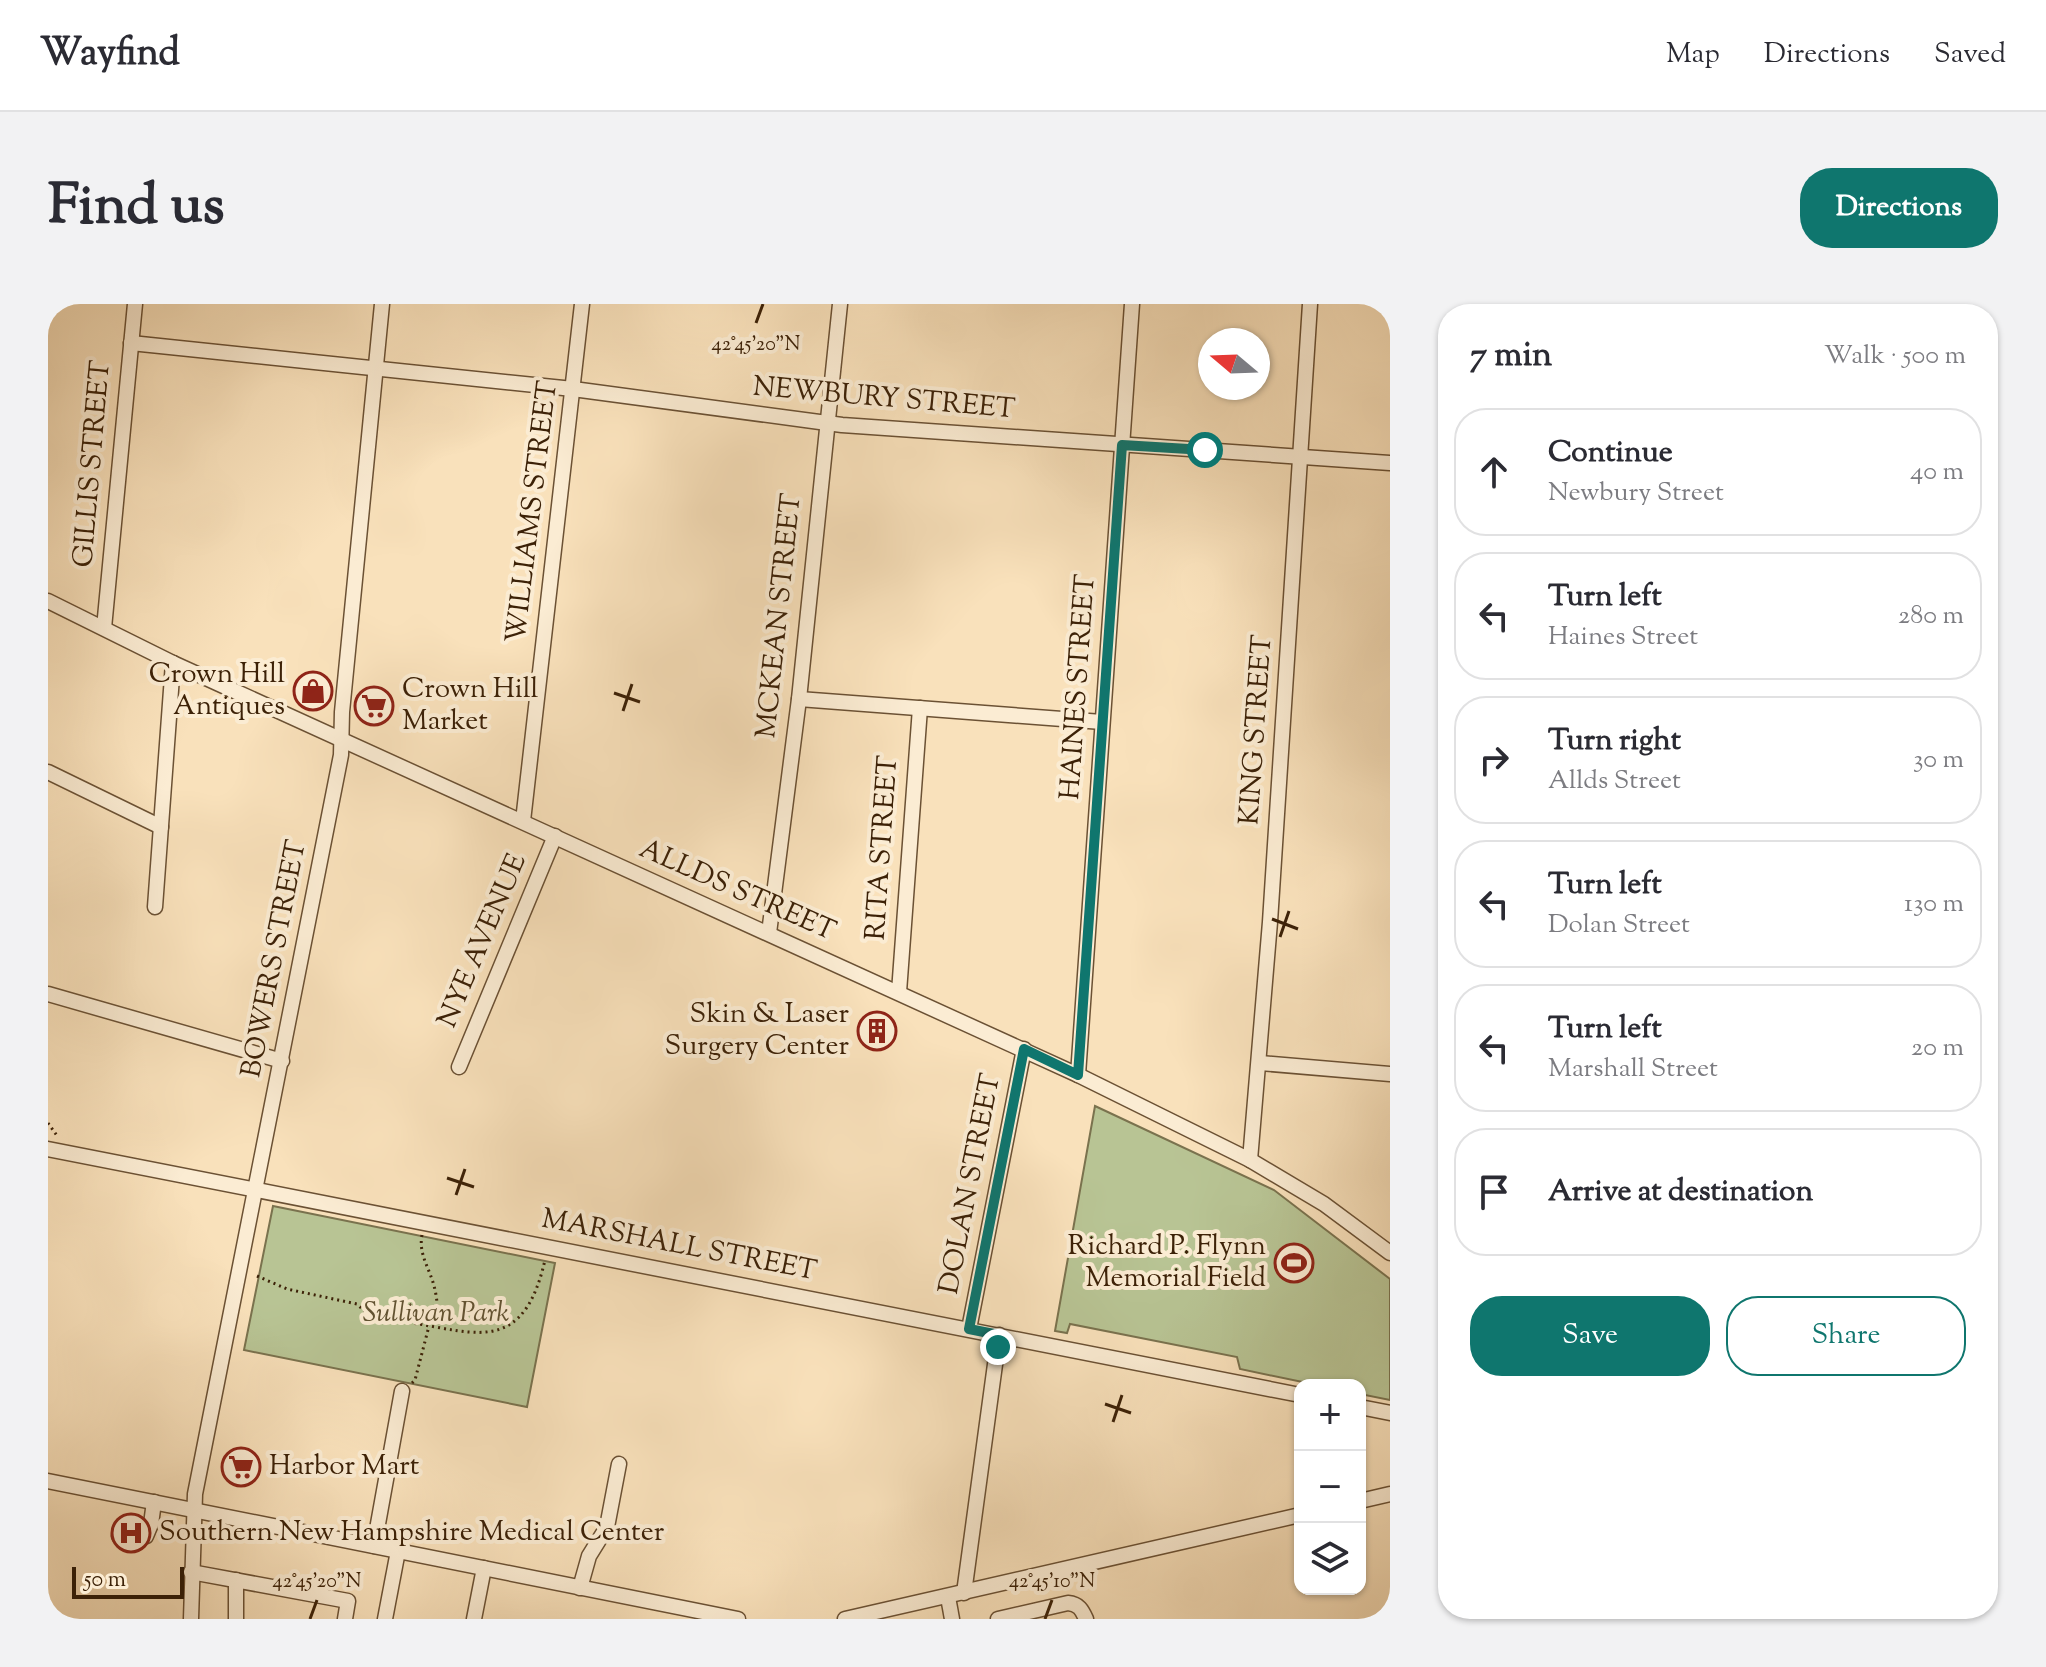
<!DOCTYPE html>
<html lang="en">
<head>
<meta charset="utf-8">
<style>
	body { margin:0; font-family:"Sorts Mill Goudy",serif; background:#f2f2f3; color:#2b2b33 }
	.controls { position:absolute; right:24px; bottom:24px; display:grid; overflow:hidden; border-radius:16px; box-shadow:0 2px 6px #0004 }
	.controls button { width:72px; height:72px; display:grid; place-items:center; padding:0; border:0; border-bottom:2px solid #e1e1e2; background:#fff; color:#2b2b33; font:40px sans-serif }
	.compass { position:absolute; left:1150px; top:24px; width:72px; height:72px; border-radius:50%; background:#fff; box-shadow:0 2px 6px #0004; rotate:289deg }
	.scale { position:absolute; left:24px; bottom:20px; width:112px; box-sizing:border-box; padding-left:8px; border:4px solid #3c2107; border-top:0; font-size:22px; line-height:28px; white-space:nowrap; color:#3c2107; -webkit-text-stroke:6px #fbecd3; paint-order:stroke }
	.stop { position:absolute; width:24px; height:24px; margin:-18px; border:6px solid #0f766e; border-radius:50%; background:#fff }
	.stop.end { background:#0f766e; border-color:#fff; box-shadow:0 2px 8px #0008 }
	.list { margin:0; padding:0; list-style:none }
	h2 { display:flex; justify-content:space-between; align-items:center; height:104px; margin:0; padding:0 32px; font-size:34px }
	h2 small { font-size:26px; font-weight:400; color:#7c7c81 }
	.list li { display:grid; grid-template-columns:52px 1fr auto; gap:24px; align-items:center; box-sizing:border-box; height:128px; margin:0 16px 16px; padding:0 16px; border:2px solid #e1e1e2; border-radius:32px }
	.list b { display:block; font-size:30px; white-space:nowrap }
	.list p { margin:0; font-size:26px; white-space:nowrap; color:#7c7c81 }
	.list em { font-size:26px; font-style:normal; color:#7c7c81 }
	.actions { display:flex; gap:16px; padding:24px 32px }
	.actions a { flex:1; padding:18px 0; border:2px solid #0f766e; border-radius:32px; text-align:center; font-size:28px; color:#0f766e }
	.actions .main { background:#0f766e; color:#fff }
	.icon { flex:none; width:44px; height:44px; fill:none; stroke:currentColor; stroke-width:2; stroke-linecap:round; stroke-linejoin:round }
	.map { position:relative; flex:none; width:1342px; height:1315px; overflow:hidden; border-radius:32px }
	header { display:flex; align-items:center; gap:48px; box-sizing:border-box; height:112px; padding:0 40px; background:#fff; border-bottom:2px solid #e1e1e2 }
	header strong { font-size:38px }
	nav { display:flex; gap:44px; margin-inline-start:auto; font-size:28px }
	.intro { display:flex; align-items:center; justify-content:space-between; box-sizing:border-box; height:192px; padding:0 48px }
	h1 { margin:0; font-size:56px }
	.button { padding:20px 36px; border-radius:32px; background:#0f766e; color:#fff; font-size:28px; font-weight:700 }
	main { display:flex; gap:48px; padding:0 48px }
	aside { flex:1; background:#fff; border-radius:32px; box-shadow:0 2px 6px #0004 }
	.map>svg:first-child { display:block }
	.green { fill:#b8c494; stroke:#7a724e; stroke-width:2 }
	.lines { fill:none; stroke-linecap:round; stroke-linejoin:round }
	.minor-casing { stroke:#6b5134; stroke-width:17 }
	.path { stroke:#3c2107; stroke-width:3; stroke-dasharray:2 4; stroke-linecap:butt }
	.minor { stroke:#fbecd3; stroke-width:14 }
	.route { stroke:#0f766e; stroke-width:10 }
	.ticks { fill:none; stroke:#3c2107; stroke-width:3 }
	.labels { text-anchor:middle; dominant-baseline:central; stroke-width:8; stroke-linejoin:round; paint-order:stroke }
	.street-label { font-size:28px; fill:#3c2107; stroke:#fbecd3 }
	.poi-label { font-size:28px; fill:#3c2107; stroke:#fbecd3; text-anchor:end }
	.park-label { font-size:28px; font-style:italic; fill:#615231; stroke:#fbecd3 }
	.ticks-label { font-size:20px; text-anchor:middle; fill:#3c2107; stroke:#fbecd3; stroke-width:8; stroke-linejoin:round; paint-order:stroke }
</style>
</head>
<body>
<header>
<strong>Wayfind</strong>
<nav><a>Map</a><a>Directions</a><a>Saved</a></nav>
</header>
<div class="intro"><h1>Find us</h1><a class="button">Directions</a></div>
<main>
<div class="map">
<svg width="1342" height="1315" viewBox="0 0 1342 1315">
	<rect width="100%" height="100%" fill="#f9e1bb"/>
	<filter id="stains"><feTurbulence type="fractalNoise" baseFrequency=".0025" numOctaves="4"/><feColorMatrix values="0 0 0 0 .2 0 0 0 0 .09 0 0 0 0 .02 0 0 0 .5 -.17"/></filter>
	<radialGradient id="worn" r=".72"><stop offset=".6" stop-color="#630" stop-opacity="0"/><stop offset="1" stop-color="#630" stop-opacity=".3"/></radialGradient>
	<g class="green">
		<polygon points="1047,802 1226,886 1342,975 1342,1096 1312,1090 1312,1081 1269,1081 1192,1065 1189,1053 1022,1020 1019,1029 1007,1027"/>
		<polygon points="225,902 507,959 479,1103 196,1046"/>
	</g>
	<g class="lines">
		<defs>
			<g id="minor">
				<polyline points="83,39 525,85 794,121 1342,159"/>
				<polyline points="0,297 125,359 1030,771 1202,856 1276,900 1342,949"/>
				<polyline points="56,324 87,0"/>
				<polyline points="751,395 1054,418"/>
				<polyline points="0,468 113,523"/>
				<polyline points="475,517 534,0"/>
				<polyline points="107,603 125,359"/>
				<polyline points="721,629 751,395 792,0"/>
				<polyline points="851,688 872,404"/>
				<polyline points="0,690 234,757"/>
				<polyline points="1212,759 1342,770"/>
				<polyline points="411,763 507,532"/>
				<polyline points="1030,771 1084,0"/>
				<polyline points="0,845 1252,1091"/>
				<polyline points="1202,856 1222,618 1262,0"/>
				<polyline points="921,1025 976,745"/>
				<polyline points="1312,1103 1342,1109"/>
				<polyline points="0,1177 690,1315"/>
				<polyline points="1312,1197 1342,1190"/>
				<polyline points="71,1232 98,1232 103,1220 106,1198"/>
				<polyline points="326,1242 354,1087"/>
				<polyline points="143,1268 300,1297 297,1315"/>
				<polyline points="532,1284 541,1252 559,1223 571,1160"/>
				<polyline points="916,1289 951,1031"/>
				<polyline points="900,1293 904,1315"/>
				<polyline points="143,1315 147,1190 293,451 294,408 334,0"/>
				<polyline points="188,1315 188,1276"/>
				<polyline points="337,1315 350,1247"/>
				<polyline points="426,1315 436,1264"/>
				<polyline points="797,1315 1252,1211"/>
				<path d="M950,1315L1020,1299C1031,1300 1034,1306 1038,1315"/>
			</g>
		</defs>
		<use href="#minor" class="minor-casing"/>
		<g class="path">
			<polyline points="0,819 10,833"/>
			<path d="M374,931C370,951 383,966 387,986C390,999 389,1010 394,1023"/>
			<path d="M209,972L239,985L309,1000L326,1016C407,1015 471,1070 497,956"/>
			<polyline points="372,1020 388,1009"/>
			<polyline points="364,1079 367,1076 381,1022"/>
		</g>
		<use href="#minor" class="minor"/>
	</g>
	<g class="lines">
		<polyline class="route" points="950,1043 951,1031 921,1025 976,745 1030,771 1074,141 1157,146"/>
	</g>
	<path class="ticks" d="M708,19L715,0M566,389L592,398M575,407L584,380M1224,615L1250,625M1232,633L1241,607M399,874L426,883M408,891L417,865M1057,1100L1083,1109M1065,1118L1074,1091M262,1315L269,1296M997,1315L1004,1296"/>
	<defs>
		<symbol id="shop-ring" viewBox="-11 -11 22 22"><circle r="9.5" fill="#fbecd3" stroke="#8f2418" stroke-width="1.5"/><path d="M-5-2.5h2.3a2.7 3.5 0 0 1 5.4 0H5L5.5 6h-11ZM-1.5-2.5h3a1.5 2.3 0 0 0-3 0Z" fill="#8f2418"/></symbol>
		<symbol id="supermarket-ring" viewBox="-11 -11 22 22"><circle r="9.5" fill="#fbecd3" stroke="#8f2418" stroke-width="1.5"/><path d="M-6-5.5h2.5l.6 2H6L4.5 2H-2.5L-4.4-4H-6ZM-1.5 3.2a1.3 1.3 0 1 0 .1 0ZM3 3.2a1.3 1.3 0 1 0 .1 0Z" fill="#8f2418"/></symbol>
		<symbol id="building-ring" viewBox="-11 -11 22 22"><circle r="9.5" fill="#fbecd3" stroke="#8f2418" stroke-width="1.5"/><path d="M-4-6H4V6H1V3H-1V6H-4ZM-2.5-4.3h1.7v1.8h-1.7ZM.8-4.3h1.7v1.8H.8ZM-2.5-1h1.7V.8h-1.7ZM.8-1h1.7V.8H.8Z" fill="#8f2418"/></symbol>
		<symbol id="stadium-ring" viewBox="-11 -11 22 22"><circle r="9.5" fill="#fbecd3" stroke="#8f2418" stroke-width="1.5"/><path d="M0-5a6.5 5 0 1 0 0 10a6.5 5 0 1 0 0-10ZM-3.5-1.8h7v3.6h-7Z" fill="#8f2418"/></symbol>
		<symbol id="hospital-ring" viewBox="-11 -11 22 22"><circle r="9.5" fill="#fbecd3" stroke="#8f2418" stroke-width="1.5"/><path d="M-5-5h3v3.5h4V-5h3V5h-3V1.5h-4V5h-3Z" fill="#8f2418"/></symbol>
	</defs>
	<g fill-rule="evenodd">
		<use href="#shop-ring" x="243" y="365" width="44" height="44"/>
		<use href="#supermarket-ring" x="304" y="380" width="44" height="44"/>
		<use href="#building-ring" x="807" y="705" width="44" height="44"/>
		<use href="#stadium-ring" x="1224" y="937" width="44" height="44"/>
		<use href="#supermarket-ring" x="171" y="1141" width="44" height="44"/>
		<use href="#hospital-ring" x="61" y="1207" width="44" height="44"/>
	</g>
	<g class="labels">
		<g class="street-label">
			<text transform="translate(836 95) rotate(5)">NEWBURY STREET</text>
			<text transform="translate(45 160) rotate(-85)">GILLIS STREET</text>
			<text transform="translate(485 208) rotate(-83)">WILLIAMS STREET</text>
			<text transform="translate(732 312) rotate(-84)">MCKEAN STREET</text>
			<text transform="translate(1031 383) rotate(-86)">HAINES STREET</text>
			<text transform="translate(1209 426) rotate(-86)">KING STREET</text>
			<text transform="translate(835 544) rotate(-86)">RITA STREET</text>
			<text transform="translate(689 587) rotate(24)">ALLDS STREET</text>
			<text transform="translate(435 637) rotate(-67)">NYE AVENUE</text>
			<text transform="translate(227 655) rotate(-79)">BOWERS STREET</text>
			<text transform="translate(923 880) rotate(-79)">DOLAN STREET</text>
			<text transform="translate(631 942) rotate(11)">MARSHALL STREET</text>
		</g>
		<g class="poi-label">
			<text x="237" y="371">Crown Hill<tspan x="237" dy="32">Antiques</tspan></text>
			<text x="354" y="386" text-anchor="start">Crown Hill<tspan x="354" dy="32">Market</tspan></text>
			<text x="801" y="711">Skin &amp; Laser<tspan x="801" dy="32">Surgery Center</tspan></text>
			<text x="1218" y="943">Richard P. Flynn<tspan x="1218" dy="32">Memorial Field</tspan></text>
			<text x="221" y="1163" text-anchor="start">Harbor Mart</text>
			<text x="111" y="1229" text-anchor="start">Southern New Hampshire Medical Center</text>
		</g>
		<g class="park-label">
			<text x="388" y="1010">Sullivan Park</text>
		</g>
	</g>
	<g class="ticks-label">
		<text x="708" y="46">42°45'20"N</text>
		<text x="269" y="1283">42°45'20"N</text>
		<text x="1004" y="1283">42°45'10"N</text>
	</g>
	<rect width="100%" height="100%" filter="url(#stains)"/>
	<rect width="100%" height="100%" fill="url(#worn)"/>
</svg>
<div class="controls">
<button>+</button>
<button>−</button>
<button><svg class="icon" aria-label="layers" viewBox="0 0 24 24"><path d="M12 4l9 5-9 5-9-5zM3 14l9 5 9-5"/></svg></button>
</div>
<svg class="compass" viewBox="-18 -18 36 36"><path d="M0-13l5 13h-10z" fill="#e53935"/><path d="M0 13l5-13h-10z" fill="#7c7c81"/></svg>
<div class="scale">50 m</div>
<div class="stop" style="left:1157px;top:146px"></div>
<div class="stop end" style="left:950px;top:1043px"></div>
</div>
<aside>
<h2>7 min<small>Walk · 500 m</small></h2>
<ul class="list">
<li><svg class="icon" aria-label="ahead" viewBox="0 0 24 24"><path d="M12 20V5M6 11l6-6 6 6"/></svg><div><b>Continue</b><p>Newbury Street</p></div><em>40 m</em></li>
<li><svg class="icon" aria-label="left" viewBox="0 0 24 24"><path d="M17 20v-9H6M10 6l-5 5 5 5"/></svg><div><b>Turn left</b><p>Haines Street</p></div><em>280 m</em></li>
<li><svg class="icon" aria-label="right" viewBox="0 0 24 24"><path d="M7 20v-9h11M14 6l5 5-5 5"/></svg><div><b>Turn right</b><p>Allds Street</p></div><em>30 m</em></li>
<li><svg class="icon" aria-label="left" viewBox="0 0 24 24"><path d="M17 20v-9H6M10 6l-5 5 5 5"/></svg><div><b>Turn left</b><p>Dolan Street</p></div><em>130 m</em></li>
<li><svg class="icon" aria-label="left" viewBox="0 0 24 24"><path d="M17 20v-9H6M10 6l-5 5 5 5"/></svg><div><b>Turn left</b><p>Marshall Street</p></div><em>20 m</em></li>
<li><svg class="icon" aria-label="arrive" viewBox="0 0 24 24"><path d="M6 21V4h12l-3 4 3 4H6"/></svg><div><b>Arrive at destination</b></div></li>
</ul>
<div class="actions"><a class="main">Save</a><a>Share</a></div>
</aside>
</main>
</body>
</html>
